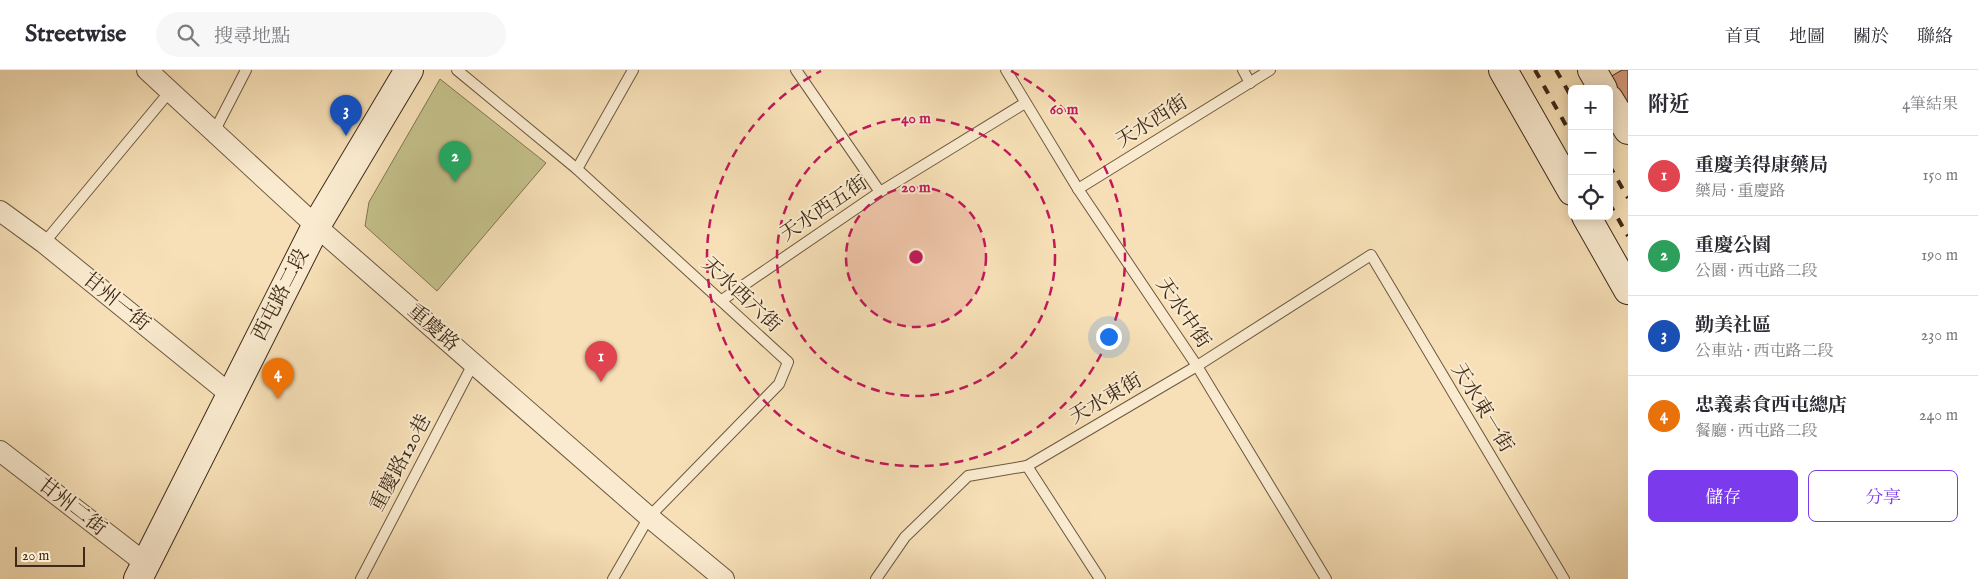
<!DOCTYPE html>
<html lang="zh-TW">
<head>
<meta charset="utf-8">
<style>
	body { margin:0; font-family:"IM FELL English","Noto Serif TC",serif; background:#f7f7f7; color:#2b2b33 }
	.controls { position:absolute; right:15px; top:15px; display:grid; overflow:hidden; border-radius:8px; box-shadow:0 2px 12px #0003 }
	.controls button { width:45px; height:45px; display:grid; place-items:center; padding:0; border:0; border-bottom:1px solid #e1e1e2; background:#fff; color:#2b2b33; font:25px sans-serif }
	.scale { position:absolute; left:15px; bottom:12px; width:70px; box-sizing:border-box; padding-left:5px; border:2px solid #3f2a19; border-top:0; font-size:14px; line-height:18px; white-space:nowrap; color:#3f2a19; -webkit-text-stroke:4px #faebd0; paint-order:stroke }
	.you { position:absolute; left:1108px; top:266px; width:18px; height:18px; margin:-12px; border:4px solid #fff; border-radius:50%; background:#1a73e8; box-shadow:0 0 0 8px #1a73e833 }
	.badge { display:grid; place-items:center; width:32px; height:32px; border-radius:50%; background:#7c3aed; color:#fff; font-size:16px; font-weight:700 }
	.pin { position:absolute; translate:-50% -41px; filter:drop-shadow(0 1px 2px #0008) }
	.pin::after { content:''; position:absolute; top:26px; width:18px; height:15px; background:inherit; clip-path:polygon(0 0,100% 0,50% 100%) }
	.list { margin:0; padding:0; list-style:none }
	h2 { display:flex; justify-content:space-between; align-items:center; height:65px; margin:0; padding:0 20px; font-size:21px }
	h2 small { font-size:16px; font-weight:400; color:#7c7c81 }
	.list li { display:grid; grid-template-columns:32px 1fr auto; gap:15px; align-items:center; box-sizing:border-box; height:80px; padding:0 20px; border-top:1px solid #e1e1e2 }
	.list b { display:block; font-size:19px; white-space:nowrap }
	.list p { margin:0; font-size:16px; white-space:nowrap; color:#7c7c81 }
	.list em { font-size:16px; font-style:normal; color:#7c7c81 }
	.actions { display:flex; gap:10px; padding:15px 20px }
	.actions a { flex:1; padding:11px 0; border:1px solid #7c3aed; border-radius:8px; text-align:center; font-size:18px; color:#7c3aed }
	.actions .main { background:#7c3aed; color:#fff }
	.icon { flex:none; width:28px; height:28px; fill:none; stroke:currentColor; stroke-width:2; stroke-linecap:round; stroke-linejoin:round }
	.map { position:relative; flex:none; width:1628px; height:509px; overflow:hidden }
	header { display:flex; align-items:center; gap:30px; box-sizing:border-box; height:70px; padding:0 25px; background:#fff; border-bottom:1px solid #e1e1e2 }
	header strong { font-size:24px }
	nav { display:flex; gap:28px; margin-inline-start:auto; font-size:18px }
	.search { width:350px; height:45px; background:#f7f7f7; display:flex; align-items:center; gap:12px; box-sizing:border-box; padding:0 18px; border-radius:28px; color:#7c7c81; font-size:19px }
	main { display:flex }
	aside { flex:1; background:#fff }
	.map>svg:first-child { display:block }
	.green { fill:#c3c08a; stroke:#817552 }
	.building { fill:#db9f83; stroke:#3f2a19 }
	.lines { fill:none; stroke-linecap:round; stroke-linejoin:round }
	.lane-casing { stroke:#6d5840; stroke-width:12 }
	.street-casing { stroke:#6d5840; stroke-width:22 }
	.secondary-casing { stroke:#3f2a19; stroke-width:30 }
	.lane { stroke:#faebd0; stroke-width:10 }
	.street { stroke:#faebd0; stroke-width:20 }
	.secondary { stroke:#faebd0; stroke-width:28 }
	.rail { stroke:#3f2a19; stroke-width:4; stroke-dasharray:9 9; stroke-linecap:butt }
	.ring { fill:none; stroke:#c2185b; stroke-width:2.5; stroke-dasharray:9 6 }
	.labels { text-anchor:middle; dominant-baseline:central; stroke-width:4; stroke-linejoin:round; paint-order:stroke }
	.street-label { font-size:20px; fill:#3f2a19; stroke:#faebd0 }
	.centre { fill:#c2185b; stroke:#faebd0; stroke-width:2.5 }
	.ring-label { font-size:15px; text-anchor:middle; font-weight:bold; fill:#c2185b; stroke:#faebd0; stroke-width:4; stroke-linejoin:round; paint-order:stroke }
</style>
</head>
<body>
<header>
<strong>Streetwise</strong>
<div class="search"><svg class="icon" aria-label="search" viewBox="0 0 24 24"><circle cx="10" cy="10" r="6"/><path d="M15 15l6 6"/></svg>搜尋地點</div>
<nav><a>首頁</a><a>地圖</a><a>關於</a><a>聯絡</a></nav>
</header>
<main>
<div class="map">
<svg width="1628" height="509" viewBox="0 0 1628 509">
	<rect width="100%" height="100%" fill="#f7e0b7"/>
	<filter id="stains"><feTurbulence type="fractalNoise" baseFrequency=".004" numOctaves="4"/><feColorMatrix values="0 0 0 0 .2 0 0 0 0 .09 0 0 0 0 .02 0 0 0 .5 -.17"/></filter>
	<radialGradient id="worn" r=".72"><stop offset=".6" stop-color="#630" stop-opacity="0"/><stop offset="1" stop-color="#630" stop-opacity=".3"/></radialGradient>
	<polygon class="green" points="440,9 546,93 437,221 365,156 369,132"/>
	<polygon class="building" points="1622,0 1628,0 1628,46 1605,10"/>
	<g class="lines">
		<defs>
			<g id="lane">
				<polyline points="457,0 577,99 788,292 779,314 649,447 613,509"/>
				<polyline points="796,0 880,122"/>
				<polyline points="1006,0 1078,119 1197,296 1326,509"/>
				<polyline points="1243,0 1250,13"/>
				<polyline points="214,62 246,0"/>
				<polyline points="577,99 633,0"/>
				<polyline points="1078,119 1270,0"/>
				<polyline points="44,173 171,20"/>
				<polyline points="722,230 880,122 1025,33"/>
				<polyline points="1027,396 1100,509"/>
				<polyline points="361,509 473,294"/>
				<polyline points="876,509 905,467 968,406 1027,396 1197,296 1371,185 1564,509"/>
			</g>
			<g id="street">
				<polyline points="147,0 316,156 649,447 724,509"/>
				<polyline points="0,141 44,173 231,325"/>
				<polyline points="0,381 145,493"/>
			</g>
			<g id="secondary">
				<polyline points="1503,0 1572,121"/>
				<polyline points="1592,0 1603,19"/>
				<polyline points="1609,29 1628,60"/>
				<polyline points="1586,146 1628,220"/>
				<polyline points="138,509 316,156 409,0"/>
			</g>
		</defs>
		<use href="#lane" class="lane-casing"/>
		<use href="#street" class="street-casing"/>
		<use href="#secondary" class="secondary-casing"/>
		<use href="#lane" class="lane"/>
		<use href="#street" class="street"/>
		<use href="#secondary" class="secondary"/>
		<g class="rail">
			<polyline points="1535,0 1572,66"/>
			<polyline points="1556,0 1572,28"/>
			<polyline points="1609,95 1628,128"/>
			<polyline points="1609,133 1628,166"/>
		</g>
	</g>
	<circle cx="916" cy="187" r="70" fill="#c2185b" fill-opacity=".12"/>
	<g class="ring">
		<circle cx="916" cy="187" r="70"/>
		<circle cx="916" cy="187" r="139"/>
		<path d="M1011 1A209 209 0 1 1 821 1"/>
	</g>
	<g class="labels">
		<g class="street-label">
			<text transform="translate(1152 52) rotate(-32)">天水西街</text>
			<text transform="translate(824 139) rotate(-34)">天水西五街</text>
			<text transform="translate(281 225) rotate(-63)">西屯路二段</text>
			<text transform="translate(741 225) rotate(43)">天水西六街</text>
			<text transform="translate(116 232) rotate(39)">甘州一街</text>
			<text transform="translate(1183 243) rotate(56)">天水中街</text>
			<text transform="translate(433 258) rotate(41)">重慶路</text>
			<text transform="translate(1106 329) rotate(-30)">天水東街</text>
			<text transform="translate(1482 338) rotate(59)">天水東一街</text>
			<text transform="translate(401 393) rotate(-62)">重慶路120巷</text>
			<text transform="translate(72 437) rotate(38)">甘州二街</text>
		</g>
	</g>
	<circle cx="916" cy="187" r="8" class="centre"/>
	<g class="ring-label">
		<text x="1064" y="44">60 m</text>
		<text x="916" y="53">40 m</text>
		<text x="916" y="122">20 m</text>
	</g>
	<rect width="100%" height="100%" filter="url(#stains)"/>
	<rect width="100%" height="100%" fill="url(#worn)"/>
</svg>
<div class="controls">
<button>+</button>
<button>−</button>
<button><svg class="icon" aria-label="locate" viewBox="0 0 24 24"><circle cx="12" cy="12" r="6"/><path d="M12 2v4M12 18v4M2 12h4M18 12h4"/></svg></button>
</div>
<div class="scale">20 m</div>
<div class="you"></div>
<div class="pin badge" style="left:601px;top:312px;background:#e0444e">1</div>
<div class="pin badge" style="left:455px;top:112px;background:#2e9e5b">2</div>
<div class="pin badge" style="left:346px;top:66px;background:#1a4fb4">3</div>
<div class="pin badge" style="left:278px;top:329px;background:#e8710a">4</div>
</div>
<aside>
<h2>附近<small>4筆結果</small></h2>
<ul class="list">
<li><span class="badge" style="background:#e0444e">1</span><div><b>重慶美得康藥局</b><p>藥局 · 重慶路</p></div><em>150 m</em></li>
<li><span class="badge" style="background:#2e9e5b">2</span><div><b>重慶公園</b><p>公園 · 西屯路二段</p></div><em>190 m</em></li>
<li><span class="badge" style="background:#1a4fb4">3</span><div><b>勤美社區</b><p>公車站 · 西屯路二段</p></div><em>230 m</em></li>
<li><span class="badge" style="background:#e8710a">4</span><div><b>忠義素食西屯總店</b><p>餐廳 · 西屯路二段</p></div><em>240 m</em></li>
</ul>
<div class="actions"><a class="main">儲存</a><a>分享</a></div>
</aside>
</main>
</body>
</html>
